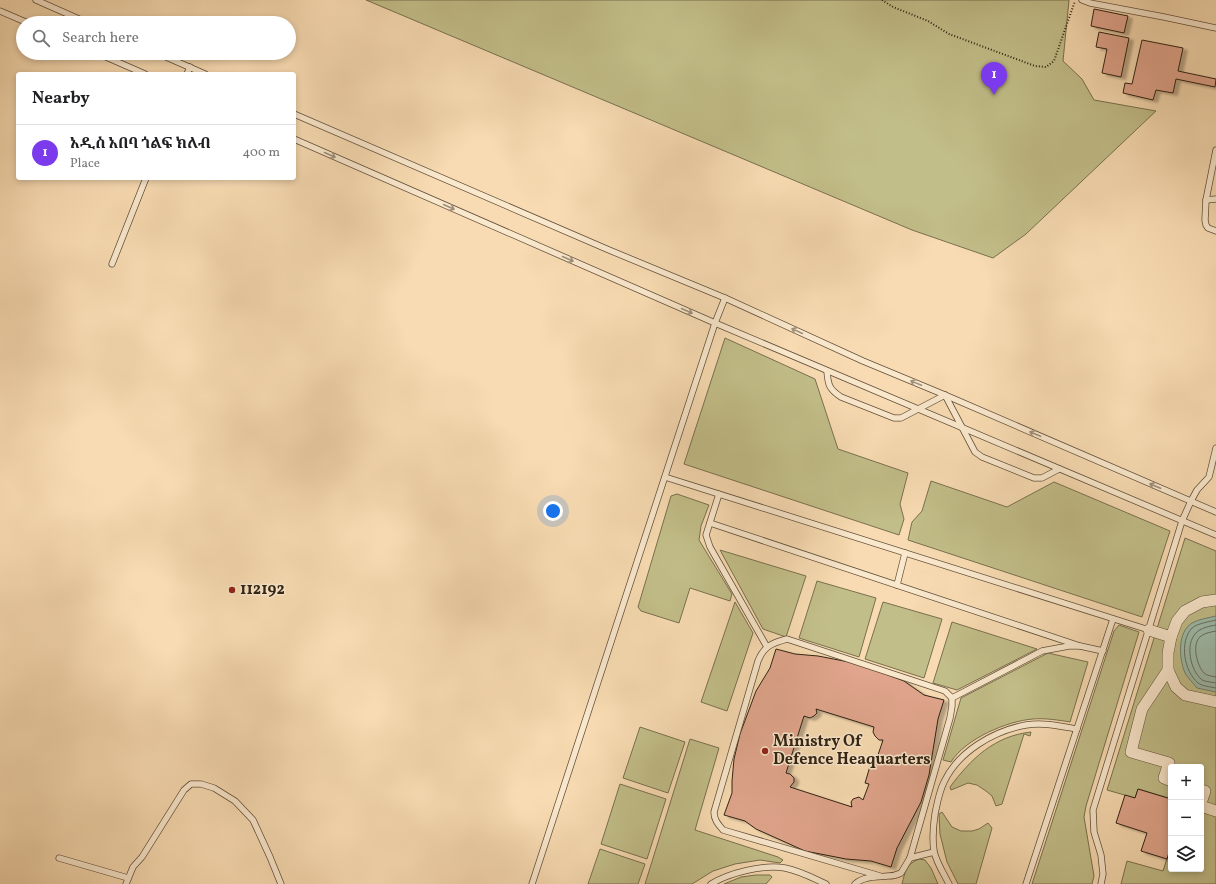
<!DOCTYPE html>
<html lang="en">
<head>
<meta charset="utf-8">
<style>
	body { margin:0; font-family:Vollkorn,"Noto Serif Ethiopic",serif; background:#f2f2f2; color:#202124 }
	.controls { position:absolute; right:12px; bottom:12px; display:grid; overflow:hidden; border-radius:4px; box-shadow:0 2px 6px #0003 }
	.controls button { width:36px; height:36px; display:grid; place-items:center; padding:0; border:0; border-bottom:1px solid #e0e0e0; background:#fff; color:#202124; font:20px sans-serif }
	.you { position:absolute; left:553px; top:511px; width:14px; height:14px; margin:-10px; border:3px solid #fff; border-radius:50%; background:#1a73e8; box-shadow:0 0 0 6px #1a73e833 }
	.badge { display:grid; place-items:center; width:26px; height:26px; border-radius:50%; background:#7c3aed; color:#fff; font-size:13px; font-weight:700 }
	.pin { position:absolute; translate:-50% -33px; filter:drop-shadow(0 1px 2px #0008) }
	.pin::after { content:''; position:absolute; top:21px; width:14px; height:12px; background:inherit; clip-path:polygon(0 0,100% 0,50% 100%) }
	.list { margin:0; padding:0; list-style:none }
	h2 { display:flex; justify-content:space-between; align-items:center; height:52px; margin:0; padding:0 16px; font-size:17px }
	h2 small { font-size:13px; font-weight:400; color:#757577 }
	.list li { display:grid; grid-template-columns:26px 1fr auto; gap:12px; align-items:center; box-sizing:border-box; height:56px; padding:0 16px; border-top:1px solid #e0e0e0 }
	.list b { display:block; font-size:15px; white-space:nowrap }
	.list p { margin:0; font-size:13px; white-space:nowrap; color:#757577 }
	.list em { font-size:13px; font-style:normal; color:#757577 }
	.icon { flex:none; width:22px; height:22px; fill:none; stroke:currentColor; stroke-width:2; stroke-linecap:round; stroke-linejoin:round }
	.map { position:relative; flex:none; width:1216px; height:884px; overflow:hidden }
	.search { position:absolute; background:#fff; box-shadow:0 2px 6px #0003; left:16px; top:16px; width:280px; height:44px; display:flex; align-items:center; gap:10px; box-sizing:border-box; padding:0 14px; border-radius:22px; color:#757577; font-size:15px }
	.panel { position:absolute; background:#fff; box-shadow:0 2px 6px #0003; left:16px; top:72px; width:280px; height:108px; border-radius:4px }
	.map>svg:first-child { display:block }
	.green { fill:#c2be89; stroke:#79704e }
	.water { fill:#9dbbaa; stroke:#717e6e }
	.lines { fill:none; stroke-linecap:round; stroke-linejoin:round }
	.shore { stroke:#666e5e; stroke-width:1 }
	.building { fill:#e0a58c; stroke:#302213; fill-rule:evenodd; filter:url(#shadow) }
	.service-casing { stroke:#62503b; stroke-width:7 }
	.minor-casing { stroke:#62503b; stroke-width:12 }
	.path { stroke:#302213; stroke-width:2; stroke-dasharray:1 2; stroke-linecap:butt }
	.service { stroke:#fae8cd; stroke-width:5.5 }
	.minor { stroke:#fae8cd; stroke-width:11 }
	.oneway { stroke:#9f8f79 }
	.poi-dot { fill:#8f2418; stroke:#fae8cd; stroke-width:1.5 }
	.labels { text-anchor:middle; dominant-baseline:central; stroke-width:3; stroke-linejoin:round; paint-order:stroke }
	.poi-label { font-size:16px; font-weight:bold; fill:#302213; stroke:#fae8cd; text-anchor:start }
</style>
</head>
<body>
<div class="map">
<svg width="1216" height="884" viewBox="0 0 1216 884">
	<defs>
		<filter id="shadow"><feDropShadow dx="4.5" dy="2.5" stdDeviation="1" flood-color="#0004"/></filter>
	</defs>
	<rect width="100%" height="100%" fill="#f8dbb2"/>
	<filter id="stains"><feTurbulence type="fractalNoise" baseFrequency=".005" numOctaves="4"/><feColorMatrix values="0 0 0 0 .2 0 0 0 0 .09 0 0 0 0 .02 0 0 0 .5 -.17"/></filter>
	<radialGradient id="worn" r=".72"><stop offset=".6" stop-color="#630" stop-opacity="0"/><stop offset="1" stop-color="#630" stop-opacity=".3"/></radialGradient>
	<g class="green">
		<polygon points="366,0 1069,0 1063,61 1082,79 1094,100 1156,111 1026,234 993,258 912,230"/>
		<polygon points="725,338 815,379 838,449 908,473 900,504 904,519 899,535 684,464"/>
		<polygon points="931,481 1007,507 1054,482 1170,531 1142,617 908,540 912,522 922,511"/>
		<polygon points="677,494 709,505 701,526 699,540 732,594 730,601 690,588 679,623 641,611 638,607 671,496"/>
		<polygon points="1185,538 1216,551 1216,884 1121,884 1127,861 1163,871 1171,846 1171,869 1201,869 1201,767 1171,767 1171,799 1138,789 1135,798 1107,790"/>
		<polygon points="720,550 806,576 786,637 763,629"/>
		<polygon points="817,581 876,598 859,657 799,638"/>
		<polygon points="735,602 753,633 727,711 701,702"/>
		<polygon points="883,602 942,619 924,678 865,659"/>
		<polygon points="952,622 1037,649 957,690 933,683"/>
		<polygon points="1119,625 1139,632 1086,806 1084,817 1094,876 1092,884 1032,884 1114,631"/>
		<path d="M1048,653L1088,662L1070,722C1058,720 1045,718 1033,719C1007,721 965,739 951,762L943,760L961,698Z"/>
		<polygon points="640,727 685,742 668,793 623,778"/>
		<path d="M1031,732L1030,736L1024,734L1002,804L996,806L992,796L986,791L977,785L968,783L951,790L950,787C971,759 994,736 1031,732Z"/>
		<polygon points="690,739 719,748 695,830 778,857 783,860 780,863 760,860 735,864 713,871 692,884 645,884"/>
		<polygon points="620,784 666,799 647,859 601,844"/>
		<polygon points="942,812 952,827 961,831 972,831 979,829 988,823 992,828 976,884 958,884 947,862 940,834 939,814"/>
		<polygon points="600,849 645,864 638,884 588,884"/>
		<path d="M919,859L925,860L931,868L938,884H902C905,872 906,864 919,859Z"/>
		<polygon points="756,875 770,875 772,877 766,884 724,884 741,877"/>
	</g>
	<path class="water" d="M1216,616V692L1197,688C1193,683 1188,678 1185,673C1179,659 1177,632 1192,623C1199,619 1208,618 1216,616Z"/>
	<g class="lines">
		<g class="shore">
			<path d="M1216,620C1209,622 1198,623 1192,628C1179,642 1184,671 1198,683C1202,686 1211,687 1216,688"/>
			<path d="M1216,625C1210,626 1200,628 1196,633C1185,644 1190,669 1201,679C1204,682 1212,682 1216,683"/>
			<path d="M1216,631C1211,632 1205,633 1201,636C1191,643 1197,666 1204,673C1207,676 1212,676 1216,677"/>
		</g>
	</g>
	<g class="building">
		<polygon points="1094,9 1128,16 1124,33 1091,26"/>
		<polygon points="1099,32 1129,38 1121,77 1102,73 1107,49 1096,47"/>
		<polygon points="1142,40 1183,48 1178,71 1216,79 1215,87 1176,79 1173,93 1156,90 1153,100 1123,93 1125,83 1132,84"/>
		<path d="M776,649L795,654L818,656L849,662L875,670L904,681L924,695L944,700L938,719L929,775L921,802L897,848L891,867L871,861L846,859L805,851L756,829L745,821L724,815L732,793V781L734,759L740,734L756,691L770,668ZM816,709L874,727L873,732L875,736L879,740H883L875,764L871,763L865,783L869,784L863,800L859,797L853,799L851,802L852,807L790,787L794,782V778L790,774L786,773L804,716L810,718L814,716L817,713Z"/>
		<polygon points="1138,789 1171,799 1171,846 1167,859 1141,851 1147,833 1116,823 1125,795 1135,798"/>
	</g>
	<g class="lines">
		<defs>
			<g id="service">
				<polyline points="36,0 88,23"/>
				<polyline points="1082,0 1090,3 1164,17 1216,28"/>
				<polyline points="0,11 28,23"/>
				<polyline points="97,53 145,74"/>
				<polyline points="157,53 205,74"/>
				<polyline points="187,74 190,67"/>
				<polyline points="294,114 609,250 725,298 863,361 945,395 1216,512"/>
				<polyline points="294,139 715,323 1216,535"/>
				<polyline points="1216,150 1206,200 1205,220 1206,225 1208,228 1216,231"/>
				<polyline points="1206,200 1216,199"/>
				<polyline points="112,264 146,178"/>
				<path d="M827,371C828,385 829,389 841,397L894,418H901L945,395L975,452L982,457L1034,478H1042L1059,469"/>
				<polyline points="665,477 1149,630"/>
				<polyline points="719,494 706,535 710,547 767,647"/>
				<polyline points="710,523 1080,646"/>
				<polyline points="897,585 905,553"/>
				<polyline points="952,698 1042,651 1069,646 1080,646 1103,651"/>
				<polyline points="59,858 128,878"/>
				<polyline points="910,858 934,852"/>
				<polyline points="126,884 133,867 142,857 184,790 191,784 201,784 214,788 235,801 253,820 270,857 281,884"/>
				<polyline points="532,884 715,323 725,298"/>
				<path d="M711,884C729,873 764,864 785,868C800,871 813,878 826,884"/>
				<path d="M855,884C864,876 877,877 888,876C892,876 897,875 901,873L910,858L950,718L952,706V698L945,691L787,639C772,643 764,646 758,661L714,812C714,820 718,824 723,830L880,876"/>
				<path d="M949,884C944,874 936,862 934,851C932,838 933,827 935,814C937,804 939,792 944,782C958,752 993,731 1026,725C1043,722 1060,726 1077,729"/>
				<polyline points="1026,884 1113,619"/>
				<polyline points="1101,884 1103,874 1101,855 1094,832 1093,810 1182,521 1191,501 1197,490 1209,477 1216,448"/>
			</g>
			<g id="minor">
				<polyline points="1149,630 1171,637 1177,621 1185,611 1202,602 1216,600"/>
				<polyline points="1171,637 1168,653 1168,670 1142,709 1131,752 1169,763 1164,778 1171,781"/>
				<polyline points="1168,670 1176,687 1185,695 1216,702"/>
				<polyline points="1201,790 1205,791 1201,803"/>
				<polyline points="1201,806 1216,811"/>
			</g>
		</defs>
		<use href="#service" class="service-casing"/>
		<use href="#minor" class="minor-casing"/>
		<polyline class="path" points="882,0 893,7 928,21 949,34 1035,66 1046,67 1054,61 1075,1"/>
		<use href="#service" class="service"/>
		<use href="#minor" class="minor"/>
	</g>
	<defs><path id="oneway-shaft" d="M-6 0H5M1.5-3L5.5 0L1.5 3" fill="none" stroke-width="1.6" stroke-linecap="round" stroke-linejoin="round"/></defs>
	<g class="oneway">
		<use href="#oneway-shaft" transform="translate(330 155) rotate(24)"/>
		<use href="#oneway-shaft" transform="translate(449 207) rotate(24)"/>
		<use href="#oneway-shaft" transform="translate(568 259) rotate(24)"/>
		<use href="#oneway-shaft" transform="translate(687 311) rotate(24)"/>
		<use href="#oneway-shaft" transform="translate(797 331) rotate(-155)"/>
		<use href="#oneway-shaft" transform="translate(916 383) rotate(-158)"/>
		<use href="#oneway-shaft" transform="translate(1035 434) rotate(-157)"/>
		<use href="#oneway-shaft" transform="translate(1155 486) rotate(-157)"/>
	</g>
	<g class="poi-dot">
		<circle cx="232" cy="590" r="4"/>
		<circle cx="765" cy="751" r="4"/>
	</g>
	<g class="labels">
		<g class="poi-label">
			<text x="240" y="590">112192</text>
			<text x="773" y="742">Ministry Of<tspan x="773" dy="18">Defence Heaquarters</tspan></text>
		</g>
	</g>
	<rect width="100%" height="100%" filter="url(#stains)"/>
	<rect width="100%" height="100%" fill="url(#worn)"/>
</svg>
<div class="controls">
<button>+</button>
<button>−</button>
<button><svg class="icon" aria-label="layers" viewBox="0 0 24 24"><path d="M12 4l9 5-9 5-9-5zM3 14l9 5 9-5"/></svg></button>
</div>
<div class="you"></div>
<div class="pin badge" style="left:994px;top:95px">1</div>
<div class="search"><svg class="icon" aria-label="search" viewBox="0 0 24 24"><circle cx="10" cy="10" r="6"/><path d="M15 15l6 6"/></svg>Search here</div>
<section class="panel">
<h2>Nearby<small></small></h2>
<ul class="list">
<li><span class="badge">1</span><div><b>አዲስ አበባ ጎልፍ ክለብ</b><p>Place</p></div><em>400 m</em></li>
</ul>
</section>
</div>
</body>
</html>
